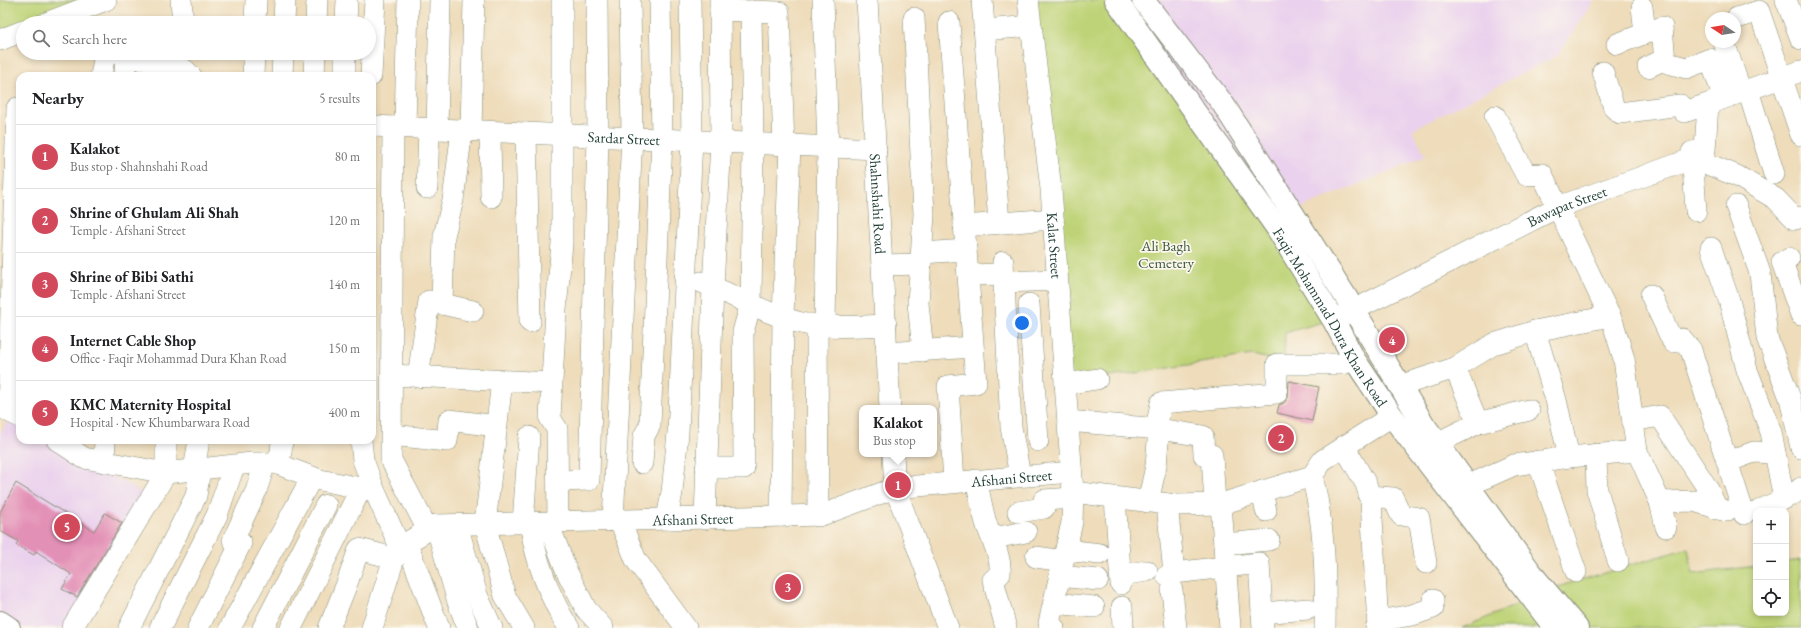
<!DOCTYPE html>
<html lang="en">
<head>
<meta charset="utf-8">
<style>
	body { margin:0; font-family:"EB Garamond",serif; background:#f6f6f6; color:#202124 }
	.controls { position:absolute; right:12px; bottom:12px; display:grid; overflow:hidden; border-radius:8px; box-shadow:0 2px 6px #0003 }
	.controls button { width:36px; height:36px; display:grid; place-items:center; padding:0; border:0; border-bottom:1px solid #e0e0e0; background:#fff; color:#202124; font:20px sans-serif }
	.compass { position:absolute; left:1705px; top:12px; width:36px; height:36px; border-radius:50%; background:#fff; box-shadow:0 2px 6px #0003; rotate:282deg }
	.you { position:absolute; left:1022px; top:323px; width:14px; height:14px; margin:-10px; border:3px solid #fff; border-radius:50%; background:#1a73e8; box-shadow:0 0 0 6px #1a73e833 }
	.badge { display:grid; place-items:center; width:26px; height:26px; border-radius:50%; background:#d1495b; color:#fff; font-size:13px; font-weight:700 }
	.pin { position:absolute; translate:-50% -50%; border:2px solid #fff; box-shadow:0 1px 4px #0006 }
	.popup { position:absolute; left:859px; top:405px; width:78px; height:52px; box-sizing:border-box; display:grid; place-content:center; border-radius:8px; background:#fff; filter:drop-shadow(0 1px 3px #0005); font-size:13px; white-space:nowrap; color:#757577 }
	.popup b { font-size:15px; color:#202124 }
	.popup::after { content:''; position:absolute; left:50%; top:100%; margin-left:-8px; border:8px solid transparent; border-top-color:#fff }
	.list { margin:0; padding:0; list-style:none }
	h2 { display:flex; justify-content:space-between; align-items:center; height:52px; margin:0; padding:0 16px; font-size:17px }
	h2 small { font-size:13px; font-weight:400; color:#757577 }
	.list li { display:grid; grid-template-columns:26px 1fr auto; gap:12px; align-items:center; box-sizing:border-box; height:64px; padding:0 16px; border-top:1px solid #e0e0e0 }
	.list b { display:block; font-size:15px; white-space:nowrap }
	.list p { margin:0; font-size:13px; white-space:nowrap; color:#757577 }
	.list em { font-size:13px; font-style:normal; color:#757577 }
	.icon { flex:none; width:22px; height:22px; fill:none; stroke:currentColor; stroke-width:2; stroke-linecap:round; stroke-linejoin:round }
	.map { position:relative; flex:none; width:1801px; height:628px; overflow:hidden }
	.search { position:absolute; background:#fff; box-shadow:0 2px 6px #0003; left:16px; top:16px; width:360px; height:44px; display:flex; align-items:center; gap:10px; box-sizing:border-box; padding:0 14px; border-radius:22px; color:#757577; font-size:15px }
	.panel { position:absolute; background:#fff; box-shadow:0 2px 6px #0003; left:16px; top:72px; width:360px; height:372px; border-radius:12px }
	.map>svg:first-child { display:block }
	.built { fill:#ead1ed }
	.green { fill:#bed377; stroke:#6e8856 }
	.building { fill:#e390b6 }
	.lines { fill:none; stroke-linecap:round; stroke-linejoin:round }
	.minor-casing { stroke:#868c77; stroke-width:22 }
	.major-casing { stroke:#868c77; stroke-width:24 }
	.minor { stroke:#fff; stroke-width:21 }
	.major { stroke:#fff; stroke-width:22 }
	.labels { text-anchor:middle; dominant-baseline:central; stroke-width:3.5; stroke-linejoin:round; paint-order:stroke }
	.street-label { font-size:15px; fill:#1f3d34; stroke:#fbf7ec }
	.park-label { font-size:15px; fill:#3f5b41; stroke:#fbf7ec }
</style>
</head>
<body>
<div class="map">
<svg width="1801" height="628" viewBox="0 0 1801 628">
	<rect width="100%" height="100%" fill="#fbf7ec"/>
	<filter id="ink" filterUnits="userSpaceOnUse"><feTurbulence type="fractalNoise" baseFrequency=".025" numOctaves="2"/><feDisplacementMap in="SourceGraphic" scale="8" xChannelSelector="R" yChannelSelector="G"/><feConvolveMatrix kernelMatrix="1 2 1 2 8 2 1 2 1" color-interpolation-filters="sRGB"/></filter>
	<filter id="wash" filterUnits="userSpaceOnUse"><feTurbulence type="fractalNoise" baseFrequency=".012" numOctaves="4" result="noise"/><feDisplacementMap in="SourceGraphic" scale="16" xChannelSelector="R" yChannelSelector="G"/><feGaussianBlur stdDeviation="0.9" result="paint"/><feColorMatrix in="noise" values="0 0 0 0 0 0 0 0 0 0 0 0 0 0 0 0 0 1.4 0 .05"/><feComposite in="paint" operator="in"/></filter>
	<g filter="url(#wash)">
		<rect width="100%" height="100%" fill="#eedcba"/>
		<g class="built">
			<polygon points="1117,0 1594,0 1558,55 1412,130 1426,156 1279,217"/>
			<polygon points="11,415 20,420 20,440 53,440 151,498 72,628 9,628 0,622 0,434"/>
		</g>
		<g class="green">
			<polygon points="0,0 98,0 38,23 23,23 0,38"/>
			<polygon points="1026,0 1117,0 1350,314 1285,333 1284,362 1252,355 1065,384"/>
			<polygon points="1688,548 1693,574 1756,566 1756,613 1786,613 1786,562 1801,560 1801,628 1592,628 1557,587"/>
			<polygon points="1552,590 1581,628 1462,628"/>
		</g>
		<g id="blocks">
			<g class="building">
				<polygon points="1289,381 1319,387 1312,421 1277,413 1279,405 1284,403 1288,398"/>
				<polygon points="16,483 94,531 105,513 122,523 77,597 62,589 71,574 36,551 34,555 16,545 18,541 0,531 0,512"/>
			</g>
		</g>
	</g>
	<g filter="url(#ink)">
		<use href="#blocks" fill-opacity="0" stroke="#868c77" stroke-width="1"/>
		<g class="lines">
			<defs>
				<g id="minor">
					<polyline points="181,0 183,23"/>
					<polyline points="823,0 828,147 825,325"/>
					<path id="s1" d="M867,0L890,408"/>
					<polyline points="982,0 999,223"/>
					<path id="s2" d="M1028,0L1051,189L1073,492L1072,522L1049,623L1054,628"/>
					<polyline points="1786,0 1801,39"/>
					<polyline points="1642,7 1645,33"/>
					<polyline points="720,10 779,12 784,145"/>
					<polyline points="914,18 924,214 918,303 923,351"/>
					<polyline points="1737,18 1759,11 1801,135"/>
					<polyline points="949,22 976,383 948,386 954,482"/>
					<polyline points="46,23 106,0"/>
					<polyline points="255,23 256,0"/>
					<polyline points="284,23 285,0"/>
					<polyline points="316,23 317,0"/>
					<polyline points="346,23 347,0"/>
					<polyline points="984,30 1031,26"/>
					<polyline points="0,40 23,31"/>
					<polyline points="1724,42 1741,92"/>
					<polyline points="1617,44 1662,27 1665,62"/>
					<polyline points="114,53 185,70 191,76"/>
					<polyline points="1648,67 1661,61 1686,68 1710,59 1724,98"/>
					<polyline points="1603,72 1614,108 1620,113 1680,105 1684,112 1708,104"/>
					<polyline points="101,76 105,53"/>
					<polyline points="125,76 126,56"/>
					<polyline points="253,76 254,53"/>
					<polyline points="282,76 283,53"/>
					<polyline points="314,76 315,53"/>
					<polyline points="345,76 345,53"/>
					<polyline points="371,76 375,0"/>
					<polyline points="1748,90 1774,174"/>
					<polyline points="20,108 17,108 8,411 20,417"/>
					<polyline points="1495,116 1526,175 1542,174 1613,323 1624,359 1637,451 1660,502 1666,527"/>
					<path id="s3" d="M372,126L876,149"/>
					<polyline points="393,127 391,460 428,530"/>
					<polyline points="405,127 408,0"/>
					<polyline points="437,129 440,0"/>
					<polyline points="471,131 474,0"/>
					<polyline points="490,132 491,197"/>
					<polyline points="526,133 530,322"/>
					<polyline points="427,188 429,129"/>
					<polyline points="1736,206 1760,273 1767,338 1790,398 1801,448"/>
					<polyline points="1696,211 1692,152 1705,150 1708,104 1801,71"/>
					<polyline points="964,226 1053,219"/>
					<polyline points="1711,248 1729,300 1747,370 1771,432 1784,499"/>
					<polyline points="922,253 966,250"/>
					<polyline points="1789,258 1782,262 1801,315"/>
					<polyline points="1003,262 1011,427 1020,476"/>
					<polyline points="882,265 921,264"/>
					<polyline points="968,275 1004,274"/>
					<path d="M701,282C732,294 774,318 806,324C832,328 859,326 886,325"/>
					<polyline points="1004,282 1057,280"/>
					<polyline points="1651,295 1673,342 1682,339 1691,350 1744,514"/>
					<polyline points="442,304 444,236 453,200 462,130"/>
					<polyline points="1029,304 1038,441"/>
					<path id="s4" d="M1338,318L1558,207L1686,161L1705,163L1737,176L1776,199L1795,219L1801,217"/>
					<polyline points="817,324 818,516"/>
					<polyline points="887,353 973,347"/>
					<polyline points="1455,368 1478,423"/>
					<polyline points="392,375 551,383"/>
					<polyline points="418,377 429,301 473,311"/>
					<polyline points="502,381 485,524 505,596 524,628"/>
					<polyline points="1065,384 1097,379"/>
					<polyline points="1399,386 1455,368 1494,344 1535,331"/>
					<polyline points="1068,421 1159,429 1203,436 1204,455 1212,455 1215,504"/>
					<polyline points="1633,421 1660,416 1708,489 1717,509"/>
					<polyline points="1156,429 1161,403 1277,393 1277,364 1343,364 1354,359"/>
					<polyline points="392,435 447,441 449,420 497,426"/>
					<polyline points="57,440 84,458 166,473 252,463 275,463 320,480 361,488 373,487 400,547"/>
					<polyline points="361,440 363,460 373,487"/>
					<polyline points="1437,443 1478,423 1529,410"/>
					<polyline points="1344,446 1366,484 1371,500 1378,627 1376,628"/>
					<polyline points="893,454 895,488 948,628"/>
					<polyline points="1596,454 1597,490 1618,561"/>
					<polyline points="1569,457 1556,400 1535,331 1610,316"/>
					<polyline points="1538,461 1576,572"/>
					<polyline points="104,462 105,440"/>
					<polyline points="1727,462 1754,452 1775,453"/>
					<polyline points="275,463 281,453 282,440"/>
					<polyline points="642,463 644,436 650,425 662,139 660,0"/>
					<polyline points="706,468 744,468 743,332 751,303 753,144 751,11"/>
					<polyline points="194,470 199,440"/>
					<path d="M1312,476C1325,526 1326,577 1325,628"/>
					<path d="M976,480C980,495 982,511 987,526C992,540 1002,558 1000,574L993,580L1006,628"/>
					<polyline points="558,481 589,480 598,137 597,0"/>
					<polyline points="1262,491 1266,511"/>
					<polyline points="1073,492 1176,505 1221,504 1312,476 1323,460 1392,416"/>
					<polyline points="1452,494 1467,486 1514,465 1569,457 1637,451"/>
					<polyline points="1369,496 1393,498 1401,515 1419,518 1426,563"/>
					<polyline points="1115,498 1121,584"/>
					<polyline points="1148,502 1156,466 1159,429"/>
					<polyline points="1660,502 1694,501 1726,511"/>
					<polyline points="1167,504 1174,573"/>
					<polyline points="1221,504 1230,628"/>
					<polyline points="1759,511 1795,493 1801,488"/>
					<polyline points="1018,512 1044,508 1044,500 1073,498"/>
					<polyline points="781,516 783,316 790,145"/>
					<polyline points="667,519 672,492 678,433 692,140 690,0"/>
					<polyline points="705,519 713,286 721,142 720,0"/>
					<polyline points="613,521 632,137 630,0"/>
					<polyline points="620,521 636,560 686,628"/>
					<polyline points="558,522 557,429 550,418 556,309 562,243 562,0"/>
					<polyline points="523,523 529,437"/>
					<path d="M531,523C533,555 551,601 569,628"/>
					<polyline points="548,523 567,572 586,609 603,628"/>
					<polyline points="436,525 458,602 468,628"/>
					<polyline points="457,525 477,595 492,628"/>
					<polyline points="993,538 1026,532"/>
					<polyline points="407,544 439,628"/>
					<polyline points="1224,544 1269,540"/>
					<polyline points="1066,550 1100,554"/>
					<polyline points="1036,557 1063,561"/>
					<polyline points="1121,575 1147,571"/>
					<polyline points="1060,576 1098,580"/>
					<polyline points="1167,576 1174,573 1259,563 1263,628"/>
					<polyline points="1172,590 1176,628"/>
					<polyline points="1054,603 1094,607"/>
					<polyline points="1122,607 1123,628"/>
					<polyline points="1262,613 1308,609"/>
					<polyline points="1378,621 1412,615 1433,608 1433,600"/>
					<polyline points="72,628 166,473 166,440"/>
					<polyline points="129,628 196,496 200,469"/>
					<polyline points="160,628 217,515 234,466"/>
					<polyline points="198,628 241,543 233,540 256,491 265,463"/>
					<polyline points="230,628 312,477"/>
					<polyline points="263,628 326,505"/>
					<polyline points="291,628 361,488"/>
					<polyline points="329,628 346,586 359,549 393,558"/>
					<path id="s5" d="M372,628L395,555L400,547L436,525L822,515L895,488L1071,472"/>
				</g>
				<g id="major">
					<path id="s6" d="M1116,0L1277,228L1334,321L1354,359L1392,416L1555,628"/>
					<polyline points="1143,0 1223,104 1344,294 1424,425 1535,578 1577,628"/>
					<polyline points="0,622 9,628"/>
				</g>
			</defs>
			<use href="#minor" class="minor-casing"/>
			<use href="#major" class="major-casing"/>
			<use href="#minor" class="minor"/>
			<use href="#major" class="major"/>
		</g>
	</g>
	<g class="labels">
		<g class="street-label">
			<text stroke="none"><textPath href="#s3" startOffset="252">Sardar Street</textPath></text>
			<text stroke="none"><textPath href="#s1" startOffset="204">Shahnshahi Road</textPath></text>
			<text stroke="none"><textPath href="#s4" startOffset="255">Bawapat Street</textPath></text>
			<text stroke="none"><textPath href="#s2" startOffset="247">Kalat Street</textPath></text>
			<text stroke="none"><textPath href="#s6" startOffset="383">Faqir Mohammad Dura Khan Road</textPath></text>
			<text stroke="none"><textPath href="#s5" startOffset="709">Afshani Street</textPath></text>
			<text stroke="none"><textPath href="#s5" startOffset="385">Afshani Street</textPath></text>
		</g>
		<g class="park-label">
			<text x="1166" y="245">Ali Bagh<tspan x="1166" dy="17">Cemetery</tspan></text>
		</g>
	</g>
</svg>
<div class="controls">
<button>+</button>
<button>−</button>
<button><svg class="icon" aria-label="locate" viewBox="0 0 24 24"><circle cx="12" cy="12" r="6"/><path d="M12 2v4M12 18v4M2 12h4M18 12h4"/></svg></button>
</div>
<svg class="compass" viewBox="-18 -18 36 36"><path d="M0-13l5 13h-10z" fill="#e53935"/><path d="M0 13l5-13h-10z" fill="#757577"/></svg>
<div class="you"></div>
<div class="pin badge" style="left:898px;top:485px">1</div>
<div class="popup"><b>Kalakot</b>Bus stop</div>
<div class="pin badge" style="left:1281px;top:438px">2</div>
<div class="pin badge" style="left:788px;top:587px">3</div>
<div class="pin badge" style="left:1392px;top:340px">4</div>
<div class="pin badge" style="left:67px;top:527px">5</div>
<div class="search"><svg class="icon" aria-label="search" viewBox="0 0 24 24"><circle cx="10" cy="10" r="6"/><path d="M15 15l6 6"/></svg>Search here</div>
<section class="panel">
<h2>Nearby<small>5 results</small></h2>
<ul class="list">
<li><span class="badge">1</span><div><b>Kalakot</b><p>Bus stop · Shahnshahi Road</p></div><em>80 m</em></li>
<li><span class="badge">2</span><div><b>Shrine of Ghulam Ali Shah</b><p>Temple · Afshani Street</p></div><em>120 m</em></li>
<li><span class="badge">3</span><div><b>Shrine of Bibi Sathi</b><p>Temple · Afshani Street</p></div><em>140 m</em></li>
<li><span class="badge">4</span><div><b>Internet Cable Shop</b><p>Office · Faqir Mohammad Dura Khan Road</p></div><em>150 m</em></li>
<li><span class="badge">5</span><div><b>KMC Maternity Hospital</b><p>Hospital · New Khumbarwara Road</p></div><em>400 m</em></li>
</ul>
</section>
</div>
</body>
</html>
